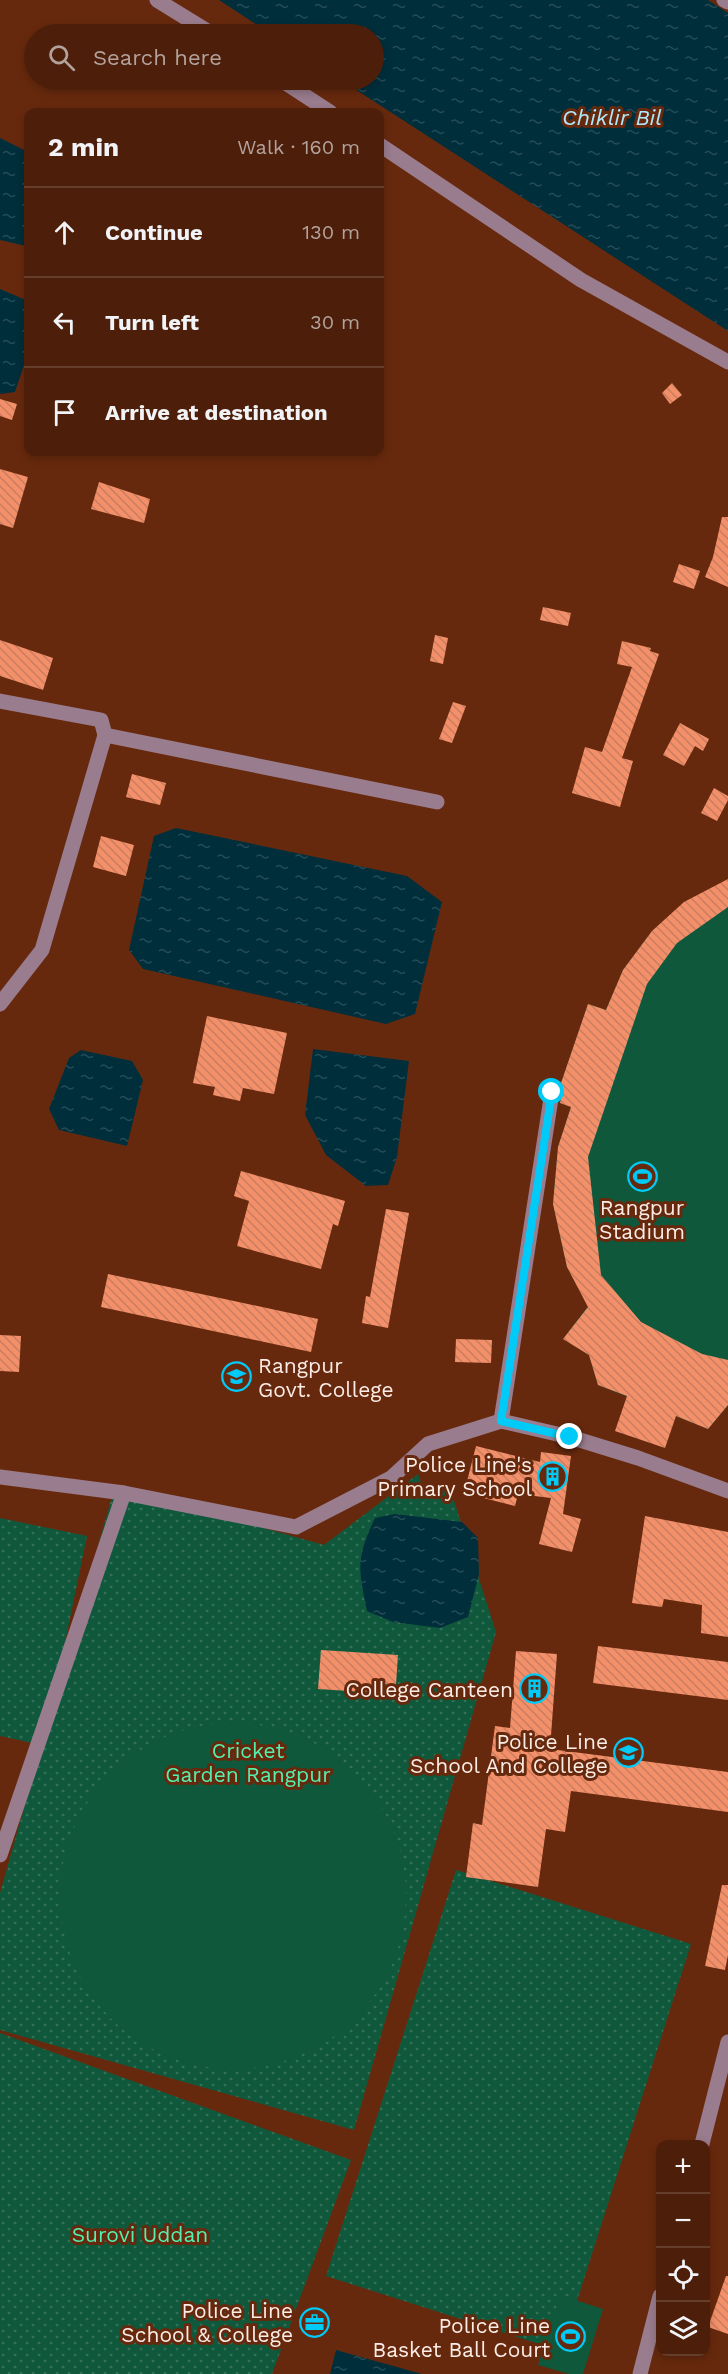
<!DOCTYPE html>
<html lang="en">
<head>
<meta charset="utf-8">
<style>
	body { margin:0; font-family:"Work Sans",sans-serif; background:#572c18; color:#f1f3f6 }
	.controls { position:absolute; right:18px; bottom:18px; display:grid; overflow:hidden; border-radius:12px; box-shadow:0 3px 9px #0003 }
	.controls button { width:54px; height:54px; display:grid; place-items:center; padding:0; border:0; border-bottom:2px solid #643d2b; background:#4d1f0a; color:#f1f3f6; font:30px sans-serif }
	.stop { position:absolute; width:18px; height:18px; margin:-14px; border:4px solid #00cbf8; border-radius:50%; background:#fff }
	.stop.end { background:#00cbf8; border-color:#fff; box-shadow:0 2px 6px #0008 }
	.list { margin:0; padding:0; list-style:none }
	h2 { display:flex; justify-content:space-between; align-items:center; height:78px; margin:0; padding:0 24px; font-size:26px }
	h2 small { font-size:20px; font-weight:400; color:#b3a29c }
	.list li { display:grid; grid-template-columns:39px 1fr auto; gap:18px; align-items:center; box-sizing:border-box; height:90px; padding:0 24px; border-top:2px solid #643d2b }
	.list b { display:block; font-size:22px; white-space:nowrap }
	.list em { font-size:20px; font-style:normal; color:#b3a29c }
	.icon { flex:none; width:33px; height:33px; fill:none; stroke:currentColor; stroke-width:2; stroke-linecap:round; stroke-linejoin:round }
	.map { position:relative; flex:none; width:728px; height:2374px; overflow:hidden }
	.search { position:absolute; background:#4d1f0a; box-shadow:0 3px 9px #0003; left:24px; top:24px; width:360px; height:66px; display:flex; align-items:center; gap:15px; box-sizing:border-box; padding:0 21px; border-radius:33px; color:#b3a29c; font-size:22px }
	.panel { position:absolute; background:#4d1f0a; box-shadow:0 3px 9px #0003; left:24px; top:108px; width:360px; height:348px; border-radius:12px }
	.map>svg:first-child { display:block }
	.grass { fill:url(#grass-dots) }
	.pitch { fill:#10583c }
	.water { fill:url(#water-ripples) }
	.building { fill:url(#building-back-hatch) }
	.lines { fill:none; stroke-linecap:round; stroke-linejoin:round }
	.minor { stroke:#997c8d; stroke-width:15 }
	.route { stroke:#00cbf8; stroke-width:8 }
	.labels { text-anchor:middle; dominant-baseline:central; stroke-width:6; stroke-linejoin:round; paint-order:stroke }
	.poi-label { font-size:21px; fill:#fcece6; stroke:#67290d; text-anchor:end }
	.park-label { font-size:21px; fill:#53f0af; stroke:#67290d }
	.water-label { font-size:22px; font-style:italic; fill:#afe9fd; stroke:#67290d }
</style>
</head>
<body>
<div class="map">
<svg width="728" height="2374" viewBox="0 0 728 2374">
	<defs>
		<pattern id="grass-dots" width="8" height="8" patternUnits="userSpaceOnUse" patternTransform="scale(1.5)"><rect width="8" height="8" fill="#10583c"/><path d="M2 2h.1M6 6h.1" fill="none" stroke="#347058" stroke-width="1.8" stroke-linecap="round"/></pattern>
		<pattern id="water-ripples" width="26" height="14" patternUnits="userSpaceOnUse" patternTransform="scale(1.5)"><rect width="26" height="14" fill="#002e3b"/><path d="M2 4q2-2 4 0t4 0M15 11q2-2 4 0t4 0" fill="none" stroke="#264c57"/></pattern>
		<pattern id="building-back-hatch" width="6" height="6" patternUnits="userSpaceOnUse" patternTransform="scale(1.5)"><rect width="6" height="6" fill="#f3906a"/><path d="M-1 5l2 2M0 0l6 6M5-1l2 2" fill="none" stroke="#c97e61"/></pattern>
	</defs>
	<rect width="100%" height="100%" fill="#67290d"/>
	<g class="grass">
		<polygon points="418,1474 424,1492 449,1485 496,1632 354,2130 0,2030 0,1893 42,1745 0,1736 0,1518 87,1536 50,1715 115,1486 324,1545"/>
		<polygon points="456,1870 691,1944 561,2351 326,2276"/>
		<polygon points="0,2033 351,2160 272,2374 0,2374"/>
	</g>
	<g class="pitch">
		<polygon points="728,881 728,1405 708,1429 598,1385 589,1355 563,1339 588,1306 567,1267 553,1204 558,1147 571,1107 555,1101 588,1004 606,1010 623,970 652,931"/>
		<circle cx="233" cy="1896" r="173"/>
		<polygon points="560,2295 603,2309 583,2374 569,2374 538,2365"/>
	</g>
	<g class="water">
		<polygon points="219,0 708,0 728,13 728,331 341,80 374,80 374,34 271,34"/>
		<polygon points="0,138 28,152 28,240 26,246 0,240"/>
		<polygon points="0,289 28,301 28,353 15,392 0,394"/>
		<polygon points="176,828 407,876 442,902 415,1014 386,1024 143,969 129,950 154,836"/>
		<polygon points="313,1049 409,1061 397,1157 388,1185 366,1186 326,1155 305,1115"/>
		<polygon points="81,1050 132,1061 143,1080 127,1146 59,1130 49,1109 69,1058"/>
		<path d="M395,1514L462,1522L478,1538L479,1574L468,1617L440,1628L393,1622L367,1611C358,1568 356,1558 375,1518Z"/>
		<polygon points="336,2350 422,2374 330,2374"/>
	</g>
	<g class="building">
		<polygon points="672,383 682,395 670,404 662,393"/>
		<polygon points="0,399 17,404 12,420 0,416"/>
		<polygon points="0,469 28,477 13,528 0,524"/>
		<polygon points="99,482 150,499 144,523 91,509"/>
		<polygon points="722,517 728,517 728,587 705,577 713,557"/>
		<polygon points="679,564 700,571 694,589 673,582"/>
		<polygon points="543,607 571,613 568,626 540,620"/>
		<polygon points="435,635 448,638 443,664 430,661"/>
		<polygon points="0,640 53,658 43,690 0,676"/>
		<polygon points="622,641 651,648 650,651 659,654 622,758 633,761 620,807 572,793 585,747 602,752 632,667 617,664"/>
		<polygon points="453,702 466,706 452,743 439,739"/>
		<polygon points="680,723 709,739 703,751 695,746 684,766 663,755"/>
		<polygon points="132,774 166,783 160,805 126,797"/>
		<polygon points="714,788 728,796 728,800 717,821 701,813"/>
		<polygon points="101,836 134,845 126,876 93,867"/>
		<polygon points="728,879 728,907 677,943 647,984 588,1157 601,1275 641,1322 702,1354 728,1360 728,1405 708,1429 676,1416 665,1448 615,1431 627,1396 598,1385 589,1355 563,1339 588,1307 567,1267 553,1204 558,1147 571,1107 560,1103 562,1093 560,1086 588,1004 606,1010 623,970 652,931 684,902"/>
		<polygon points="207,1016 287,1033 274,1094 243,1088 240,1101 213,1095 215,1087 193,1083"/>
		<polygon points="241,1171 345,1201 338,1226 333,1224 321,1269 237,1246 249,1201 234,1196"/>
		<polygon points="386,1209 409,1213 388,1328 362,1323 366,1296 370,1297"/>
		<polygon points="108,1274 318,1319 311,1352 101,1307"/>
		<polygon points="0,1335 21,1336 19,1372 0,1371"/>
		<polygon points="456,1339 492,1340 491,1363 455,1362"/>
		<polygon points="476,1446 540,1462 541,1452 571,1456 563,1514 581,1519 572,1552 539,1544 551,1498 518,1494 515,1506 464,1493"/>
		<polygon points="645,1516 728,1532 728,1637 701,1633 702,1605 664,1599 662,1607 632,1603"/>
		<polygon points="598,1646 728,1662 728,1700 593,1683"/>
		<polygon points="321,1650 398,1655 396,1685 381,1684 380,1693 318,1689"/>
		<polygon points="516,1651 557,1654 550,1749 728,1772 728,1812 571,1791 565,1832 546,1829 538,1887 466,1877 473,1823 482,1825 495,1726 510,1728"/>
		<polygon points="722,1885 728,1885 728,1955 725,1970 705,1966"/>
		<polygon points="726,2276 728,2276 728,2334 708,2327"/>
	</g>
	<g class="lines">
		<g class="minor">
			<polyline points="157,0 212,34"/>
			<polyline points="724,0 728,2"/>
			<polyline points="281,80 330,112"/>
			<polyline points="380,145 581,280 728,362"/>
			<polyline points="0,701 101,720 105,735"/>
			<polyline points="0,1004 42,950 105,735 437,802"/>
			<polyline points="501,1421 552,1092"/>
			<polyline points="0,1477 124,1493 296,1527 391,1478 428,1444 501,1421 570,1437 638,1458 728,1491"/>
			<polyline points="0,1855 124,1493"/>
			<polyline points="702,2144 728,2042"/>
			<polyline points="640,2374 660,2296"/>
		</g>
	</g>
	<g class="lines">
		<polyline class="route" points="552,1092 501,1421 570,1437"/>
	</g>
	<defs>
		<symbol id="stadium-ring" viewBox="-11 -11 22 22"><circle r="9.5" fill="#67290d" stroke="#00cbf8" stroke-width="1.5"/><path d="M0-5a6.5 5 0 1 0 0 10a6.5 5 0 1 0 0-10ZM-3.5-1.8h7v3.6h-7Z" fill="#00cbf8"/></symbol>
		<symbol id="university-ring" viewBox="-11 -11 22 22"><circle r="9.5" fill="#67290d" stroke="#00cbf8" stroke-width="1.5"/><path d="M0-5L7-2L0 1L-7-2ZM-4 1L0 2.5L4 1V4Q0 6-4 4Z" fill="#00cbf8"/></symbol>
		<symbol id="building-ring" viewBox="-11 -11 22 22"><circle r="9.5" fill="#67290d" stroke="#00cbf8" stroke-width="1.5"/><path d="M-4-6H4V6H1V3H-1V6H-4ZM-2.5-4.3h1.7v1.8h-1.7ZM.8-4.3h1.7v1.8H.8ZM-2.5-1h1.7V.8h-1.7ZM.8-1h1.7V.8H.8Z" fill="#00cbf8"/></symbol>
		<symbol id="school-ring" viewBox="-11 -11 22 22"><circle r="9.5" fill="#67290d" stroke="#00cbf8" stroke-width="1.5"/><path d="M0-5L7-2L0 1L-7-2ZM-4 1L0 2.5L4 1V4Q0 6-4 4Z" fill="#00cbf8"/></symbol>
		<symbol id="office-ring" viewBox="-11 -11 22 22"><circle r="9.5" fill="#67290d" stroke="#00cbf8" stroke-width="1.5"/><path d="M-6-3h4V-5.5h4V-3h4V5H-6ZM-1-4.5V-3h2v-1.5ZM-6 0V1H6V0Z" fill="#00cbf8"/></symbol>
	</defs>
	<g fill-rule="evenodd">
		<use href="#stadium-ring" x="626" y="1160" width="33" height="33"/>
		<use href="#university-ring" x="220" y="1360" width="33" height="33"/>
		<use href="#building-ring" x="536" y="1460" width="33" height="33"/>
		<use href="#building-ring" x="518" y="1672" width="33" height="33"/>
		<use href="#school-ring" x="612" y="1736" width="33" height="33"/>
		<use href="#office-ring" x="298" y="2306" width="33" height="33"/>
		<use href="#stadium-ring" x="554" y="2320" width="33" height="33"/>
	</g>
	<g class="labels">
		<g class="poi-label">
			<text x="642" y="1207" text-anchor="middle">Rangpur<tspan x="642" dy="24">Stadium</tspan></text>
			<text x="258" y="1365" text-anchor="start">Rangpur<tspan x="258" dy="24">Govt. College</tspan></text>
			<text x="532" y="1464">Police Line's<tspan x="532" dy="24">Primary School</tspan></text>
			<text x="513" y="1689">College Canteen</text>
			<text x="608" y="1741">Police Line<tspan x="608" dy="24">School And College</tspan></text>
			<text x="293" y="2310">Police Line<tspan x="293" dy="24">School &amp; College</tspan></text>
			<text x="550" y="2325">Police Line<tspan x="550" dy="24">Basket Ball Court</tspan></text>
		</g>
		<g class="park-label">
			<text x="248" y="1750">Cricket<tspan x="248" dy="24">Garden Rangpur</tspan></text>
			<text x="140" y="2234">Surovi Uddan</text>
		</g>
		<g class="water-label">
			<text x="612" y="117">Chiklir Bil</text>
		</g>
	</g>
</svg>
<div class="controls">
<button>+</button>
<button>−</button>
<button><svg class="icon" aria-label="locate" viewBox="0 0 24 24"><circle cx="12" cy="12" r="6"/><path d="M12 2v4M12 18v4M2 12h4M18 12h4"/></svg></button>
<button><svg class="icon" aria-label="layers" viewBox="0 0 24 24"><path d="M12 4l9 5-9 5-9-5zM3 14l9 5 9-5"/></svg></button>
</div>
<div class="stop" style="left:552px;top:1092px"></div>
<div class="stop end" style="left:570px;top:1437px"></div>
<div class="search"><svg class="icon" aria-label="search" viewBox="0 0 24 24"><circle cx="10" cy="10" r="6"/><path d="M15 15l6 6"/></svg>Search here</div>
<section class="panel">
<h2>2 min<small>Walk · 160 m</small></h2>
<ul class="list">
<li><svg class="icon" aria-label="ahead" viewBox="0 0 24 24"><path d="M12 20V5M6 11l6-6 6 6"/></svg><div><b>Continue</b></div><em>130 m</em></li>
<li><svg class="icon" aria-label="left" viewBox="0 0 24 24"><path d="M17 20v-9H6M10 6l-5 5 5 5"/></svg><div><b>Turn left</b></div><em>30 m</em></li>
<li><svg class="icon" aria-label="arrive" viewBox="0 0 24 24"><path d="M6 21V4h12l-3 4 3 4H6"/></svg><div><b>Arrive at destination</b></div></li>
</ul>
</section>
</div>
</body>
</html>
